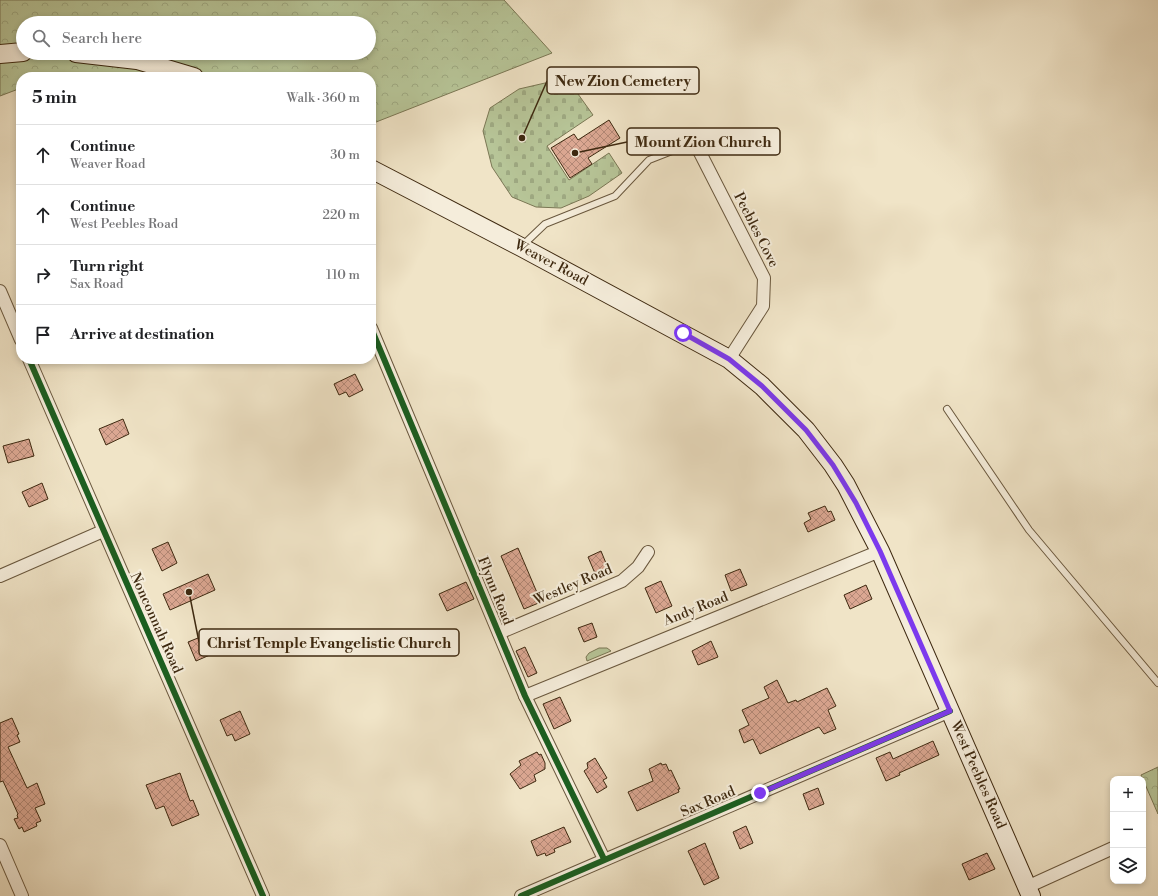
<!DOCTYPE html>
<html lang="en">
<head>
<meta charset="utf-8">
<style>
	body { margin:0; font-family:"Libre Bodoni",serif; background:#f2f2f2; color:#202124 }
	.controls { position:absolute; right:12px; bottom:12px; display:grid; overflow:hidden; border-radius:8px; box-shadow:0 2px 6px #0003 }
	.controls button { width:36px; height:36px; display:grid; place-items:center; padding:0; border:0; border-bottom:1px solid #e0e0e0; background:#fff; color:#202124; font:20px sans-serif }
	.stop { position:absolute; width:12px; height:12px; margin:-9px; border:3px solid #7c3aed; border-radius:50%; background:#fff }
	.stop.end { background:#7c3aed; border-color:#fff; box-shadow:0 1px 4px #0008 }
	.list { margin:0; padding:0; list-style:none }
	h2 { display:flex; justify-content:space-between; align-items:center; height:52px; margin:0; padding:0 16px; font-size:17px }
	h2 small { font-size:13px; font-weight:400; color:#757577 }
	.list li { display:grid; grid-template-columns:26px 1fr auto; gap:12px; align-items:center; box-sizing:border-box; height:60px; padding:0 16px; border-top:1px solid #e0e0e0 }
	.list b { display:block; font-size:15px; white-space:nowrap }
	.list p { margin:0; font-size:13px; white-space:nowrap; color:#757577 }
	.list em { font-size:13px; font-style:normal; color:#757577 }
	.icon { flex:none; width:22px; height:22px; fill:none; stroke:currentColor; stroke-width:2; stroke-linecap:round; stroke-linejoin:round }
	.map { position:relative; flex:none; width:1158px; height:896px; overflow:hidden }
	.search { position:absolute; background:#fff; box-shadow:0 2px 6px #0003; left:16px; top:16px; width:360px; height:44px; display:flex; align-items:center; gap:10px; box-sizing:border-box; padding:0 14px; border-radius:22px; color:#757577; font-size:15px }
	.panel { position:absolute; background:#fff; box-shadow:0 2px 6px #0003; left:16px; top:72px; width:360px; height:292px; border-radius:16px }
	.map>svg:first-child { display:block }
	.grass { fill:#b7c598; stroke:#7a7754 }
	.forest { fill:url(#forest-crowns); stroke:#7a7754; fill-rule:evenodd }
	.cemetery { fill:url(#cemetery-stones); stroke:#7a7754 }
	.building { fill:url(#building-cross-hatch); stroke:#3e2910 }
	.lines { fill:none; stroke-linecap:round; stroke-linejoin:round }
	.service-casing { stroke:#6a583e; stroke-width:8 }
	.minor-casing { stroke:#6a583e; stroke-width:14 }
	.secondary-casing { stroke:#3e2910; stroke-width:20 }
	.service { stroke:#f5eddb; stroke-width:6 }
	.minor { stroke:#f5eddb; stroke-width:12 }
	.secondary { stroke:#f5eddb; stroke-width:18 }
	.cycleway-casing { stroke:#f5eddb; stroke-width:8 }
	.cycleway { stroke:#1b5e20; stroke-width:6 }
	.route { stroke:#7c3aed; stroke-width:5 }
	.labels { text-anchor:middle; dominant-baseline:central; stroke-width:4; stroke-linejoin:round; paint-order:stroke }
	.street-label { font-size:14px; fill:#3e2910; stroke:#f5eddb }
	.leader { fill:none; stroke:#3e2910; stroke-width:1.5 }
	.callout-dot { fill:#3e2910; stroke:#f5eddb; stroke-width:1.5 }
	.callout { fill:#f5eddb; stroke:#3e2910; stroke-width:1.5 }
	.callout-label { font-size:15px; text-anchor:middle; font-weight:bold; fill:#3e2910 }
</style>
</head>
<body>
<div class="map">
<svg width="1158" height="896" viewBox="0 0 1158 896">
	<defs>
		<pattern id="forest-crowns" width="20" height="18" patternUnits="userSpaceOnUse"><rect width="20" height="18" fill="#b7c598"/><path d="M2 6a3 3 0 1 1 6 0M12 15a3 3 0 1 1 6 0" fill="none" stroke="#9ea982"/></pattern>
		<pattern id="cemetery-stones" width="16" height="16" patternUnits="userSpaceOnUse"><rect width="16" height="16" fill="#b7c598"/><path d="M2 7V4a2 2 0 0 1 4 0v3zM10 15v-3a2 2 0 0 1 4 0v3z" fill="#9ea982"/></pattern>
		<pattern id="building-cross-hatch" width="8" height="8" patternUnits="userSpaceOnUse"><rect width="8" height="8" fill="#dba792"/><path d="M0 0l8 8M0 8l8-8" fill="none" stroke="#b38876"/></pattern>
	</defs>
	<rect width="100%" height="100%" fill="#f0e4c7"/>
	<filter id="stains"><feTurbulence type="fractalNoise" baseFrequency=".005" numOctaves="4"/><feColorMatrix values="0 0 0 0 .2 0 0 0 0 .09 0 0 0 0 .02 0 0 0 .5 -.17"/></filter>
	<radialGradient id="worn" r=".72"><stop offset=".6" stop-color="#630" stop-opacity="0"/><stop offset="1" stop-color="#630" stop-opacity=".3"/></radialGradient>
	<polygon class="grass" points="599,648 607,648 611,651 587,661 586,657 589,653"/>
	<g class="forest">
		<path d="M0,0H504L552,53L371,124V77H21V88L0,96ZM23,23H369V53H23Z"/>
		<polygon points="1158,767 1158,814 1141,775"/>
	</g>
	<polygon class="cemetery" points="545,83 573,87 593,115 547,146 569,180 609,153 622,173 589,196 561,208 536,207 512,197 492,167 483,131 490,108 519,89"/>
	<g class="building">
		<polygon points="609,120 620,138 588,158 592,164 570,178 551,148 574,134 578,140"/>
		<polygon points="355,374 363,390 349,397 346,392 339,395 334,384"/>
		<polygon points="123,419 129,434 106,445 99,429"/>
		<polygon points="29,439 34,456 8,463 3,446"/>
		<polygon points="42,483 48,499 29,507 22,492"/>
		<polygon points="825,506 828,512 831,511 835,520 808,532 804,523 811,519 808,513"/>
		<polygon points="168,542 177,563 162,571 152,549"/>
		<polygon points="518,548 541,602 524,609 501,556"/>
		<polygon points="601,551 610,573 597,578 588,557"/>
		<polygon points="740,569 747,585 731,591 725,575"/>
		<polygon points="208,574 215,590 170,610 163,594"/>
		<polygon points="661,581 672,606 656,613 645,588"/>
		<polygon points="466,582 474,599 447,611 439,594"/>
		<polygon points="866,585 872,599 850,609 844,595"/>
		<polygon points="592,623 597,637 584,642 578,628"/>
		<polygon points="218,630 226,648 196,661 188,642"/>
		<polygon points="711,641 718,657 698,665 692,651"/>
		<polygon points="525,647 537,673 528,677 516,651"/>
		<polygon points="777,680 788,703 796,700 797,702 827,688 836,706 828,710 836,729 824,734 819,727 760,754 753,739 744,743 739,730 749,725 742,710 769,698 764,687"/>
		<polygon points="560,697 571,721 554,729 543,704"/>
		<polygon points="240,711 250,734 235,741 232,734 227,736 220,720"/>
		<polygon points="12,718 19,734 17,735 20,742 8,747 27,788 37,783 45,804 35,808 41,821 36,823 37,826 24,832 22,827 19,829 14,819 18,818 17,815 18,814 3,781 0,782 0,723"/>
		<polygon points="933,741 939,755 899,773 900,775 886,781 876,758 890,752 893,759"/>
		<polygon points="537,752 539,755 541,754 545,763 545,769 534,775 536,781 520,789 510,774 521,765 519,761"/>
		<polygon points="595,758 607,778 603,780 607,787 597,793 584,771 588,768 587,763"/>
		<polygon points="661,763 662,765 666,764 669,771 671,770 680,789 678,789 679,792 637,811 628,792 653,781 649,769"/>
		<polygon points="180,773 190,801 193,800 199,815 172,826 164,806 156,809 146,785"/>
		<polygon points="818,788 824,804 809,810 803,794"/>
		<polygon points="746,826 753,843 740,849 733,832"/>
		<polygon points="564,827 571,842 554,849 555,852 546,856 545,853 537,856 531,841"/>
		<polygon points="705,843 719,878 704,885 688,851"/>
		<polygon points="987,853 995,869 969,880 962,864"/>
	</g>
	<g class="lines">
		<defs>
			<g id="service">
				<polyline points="522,246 545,224 615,196 649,160 695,142"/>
				<polyline points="947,409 1029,530 1158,683"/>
			</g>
			<g id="minor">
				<polyline points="691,135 764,278 763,306 729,359"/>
				<polyline points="0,291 21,340"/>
				<polyline points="371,328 525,696 604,859"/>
				<polyline points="29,359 263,896"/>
				<polyline points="0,576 103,531"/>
				<polyline points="499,633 622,581 638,567 648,552"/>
				<polyline points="525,696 880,551"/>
				<polyline points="0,845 22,896"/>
				<polyline points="1027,887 1113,848"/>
				<polyline points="521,896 950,711"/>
			</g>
			<g id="secondary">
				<polyline points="76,53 137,60 194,77"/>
				<polyline points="0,54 23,52"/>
				<polyline points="371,169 521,247 729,359 762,386 806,430 833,465 846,485 880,551 1031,896"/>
			</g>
		</defs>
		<use href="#service" class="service-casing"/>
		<use href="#minor" class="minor-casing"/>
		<use href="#secondary" class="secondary-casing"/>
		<use href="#service" class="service"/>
		<use href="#minor" class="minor"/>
		<use href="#secondary" class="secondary"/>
		<defs>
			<g id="cycleway">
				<polyline points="371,328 525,696 604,859"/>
				<polyline points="29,359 263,896"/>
				<polyline points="521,896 950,711"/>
			</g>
		</defs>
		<use href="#cycleway" class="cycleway-casing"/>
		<use href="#cycleway" class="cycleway"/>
	</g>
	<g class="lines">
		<polyline class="route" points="683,333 729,359 762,386 806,430 833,465 856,503 880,551 950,711 760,793"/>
	</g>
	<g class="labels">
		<g class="street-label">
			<text transform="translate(756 230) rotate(63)">Peebles Cove</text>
			<text transform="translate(551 263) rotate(28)">Weaver Road</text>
			<text transform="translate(573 585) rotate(-23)">Westley Road</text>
			<text transform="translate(495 591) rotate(68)">Flynn Road</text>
			<text transform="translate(696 609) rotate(-22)">Andy Road</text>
			<text transform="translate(156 623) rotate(66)">Nonconnah Road</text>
			<text transform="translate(978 775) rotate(66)">West Peebles Road</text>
			<text transform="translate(708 802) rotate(-23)">Sax Road</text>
		</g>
	</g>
	<path class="leader" d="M522 138L547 81M575 153L627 142M189 592L199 642"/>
	<g class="callout-dot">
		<circle cx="522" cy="138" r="4"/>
		<circle cx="575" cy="153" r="4"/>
		<circle cx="189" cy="592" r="4"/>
	</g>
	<g class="callout">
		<rect x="547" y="67" width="152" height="27" rx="4"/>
		<rect x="627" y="128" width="153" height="27" rx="4"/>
		<rect x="199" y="629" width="260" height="27" rx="4"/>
	</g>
	<g class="callout-label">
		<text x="623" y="86">New Zion Cemetery</text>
		<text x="703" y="147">Mount Zion Church</text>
		<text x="329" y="648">Christ Temple Evangelistic Church</text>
	</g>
	<rect width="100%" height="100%" filter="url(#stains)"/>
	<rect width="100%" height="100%" fill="url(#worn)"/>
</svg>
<div class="controls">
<button>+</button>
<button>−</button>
<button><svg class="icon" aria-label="layers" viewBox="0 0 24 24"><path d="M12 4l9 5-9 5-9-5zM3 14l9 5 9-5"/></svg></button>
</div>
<div class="stop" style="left:683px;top:333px"></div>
<div class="stop end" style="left:760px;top:793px"></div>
<div class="search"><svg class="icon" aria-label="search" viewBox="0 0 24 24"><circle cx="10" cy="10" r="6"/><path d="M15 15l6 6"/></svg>Search here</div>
<section class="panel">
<h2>5 min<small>Walk · 360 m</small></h2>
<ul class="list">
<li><svg class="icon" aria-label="ahead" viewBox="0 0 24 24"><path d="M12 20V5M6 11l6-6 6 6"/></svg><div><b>Continue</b><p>Weaver Road</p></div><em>30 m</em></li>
<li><svg class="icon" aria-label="ahead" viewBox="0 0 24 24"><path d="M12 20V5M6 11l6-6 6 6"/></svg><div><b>Continue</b><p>West Peebles Road</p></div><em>220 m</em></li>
<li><svg class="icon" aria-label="right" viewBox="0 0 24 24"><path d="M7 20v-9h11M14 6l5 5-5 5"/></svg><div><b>Turn right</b><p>Sax Road</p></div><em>110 m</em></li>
<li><svg class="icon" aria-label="arrive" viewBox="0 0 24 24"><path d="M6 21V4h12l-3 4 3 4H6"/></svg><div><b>Arrive at destination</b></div></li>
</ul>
</section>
</div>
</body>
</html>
